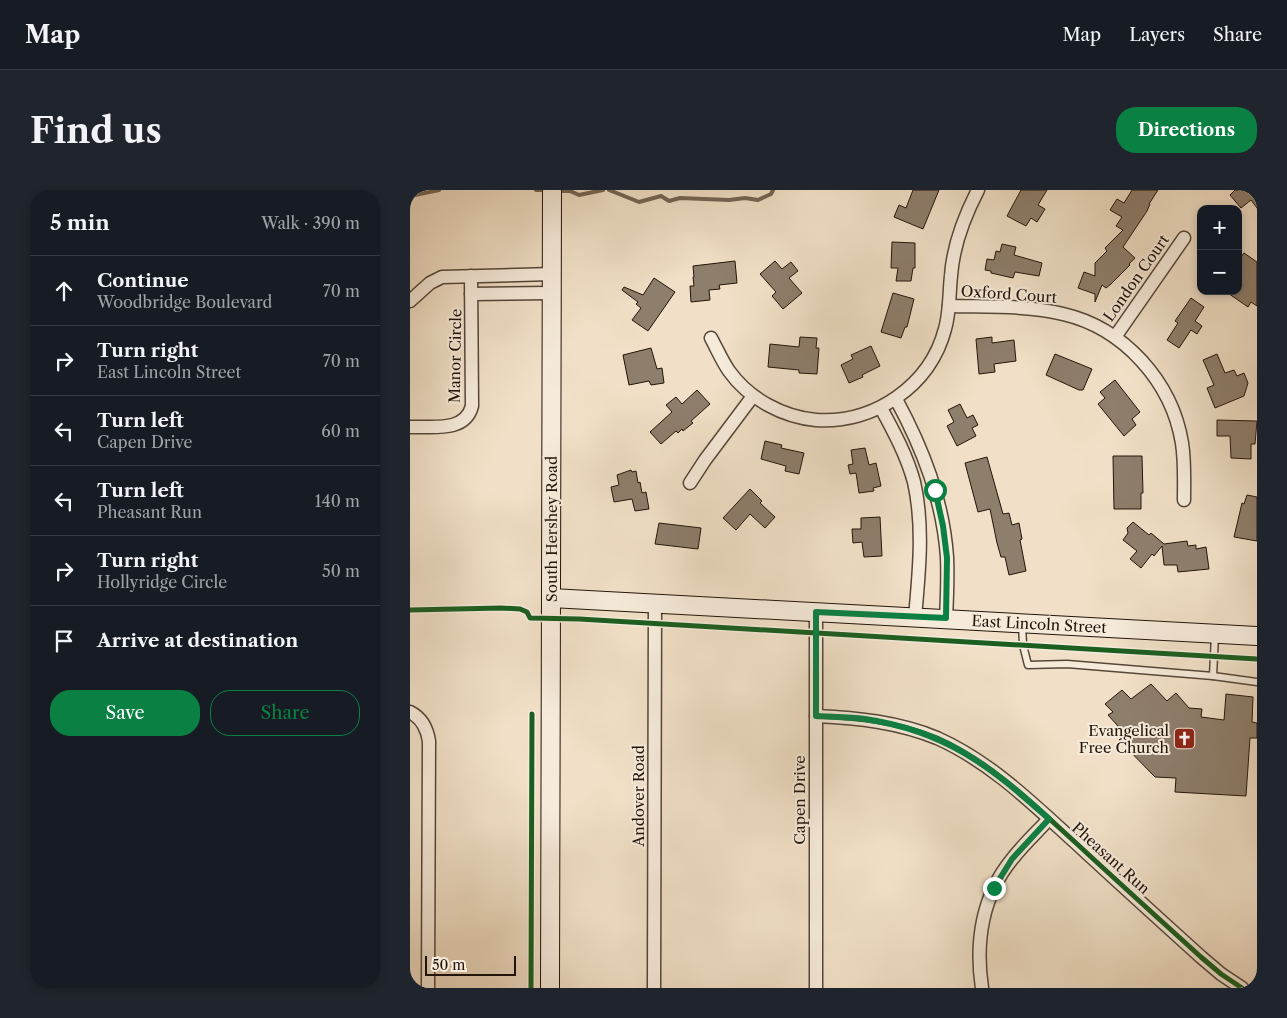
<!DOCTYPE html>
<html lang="en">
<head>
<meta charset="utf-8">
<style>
	body { margin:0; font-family:"Libre Caslon Text",serif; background:#20242c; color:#f1f3f6 }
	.controls { position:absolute; right:15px; top:15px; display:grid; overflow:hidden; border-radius:10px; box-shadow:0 2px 8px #0003 }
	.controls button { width:45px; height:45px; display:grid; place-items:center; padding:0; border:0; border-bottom:1px solid #363941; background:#171b24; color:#f1f3f6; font:25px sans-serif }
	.scale { position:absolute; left:15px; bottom:12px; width:91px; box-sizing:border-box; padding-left:5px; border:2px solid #22140a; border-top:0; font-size:14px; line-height:18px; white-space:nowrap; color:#22140a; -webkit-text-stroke:4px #f6ebdb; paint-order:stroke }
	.stop { position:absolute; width:15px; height:15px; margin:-11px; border:4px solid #0b8043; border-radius:50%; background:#fff }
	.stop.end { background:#0b8043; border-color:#fff; box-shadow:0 1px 5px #0008 }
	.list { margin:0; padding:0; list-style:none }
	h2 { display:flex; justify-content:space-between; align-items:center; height:65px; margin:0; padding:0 20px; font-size:21px }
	h2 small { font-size:16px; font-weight:400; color:#9ea1a6 }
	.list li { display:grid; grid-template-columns:32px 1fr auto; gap:15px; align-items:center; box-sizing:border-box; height:70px; padding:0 20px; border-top:1px solid #363941 }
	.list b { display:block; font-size:19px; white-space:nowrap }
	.list p { margin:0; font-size:16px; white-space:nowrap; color:#9ea1a6 }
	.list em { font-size:16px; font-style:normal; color:#9ea1a6 }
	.actions { display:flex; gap:10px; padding:15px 20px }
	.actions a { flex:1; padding:11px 0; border:1px solid #0b8043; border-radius:20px; text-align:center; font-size:18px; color:#0b8043 }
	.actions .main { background:#0b8043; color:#fff }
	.icon { flex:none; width:28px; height:28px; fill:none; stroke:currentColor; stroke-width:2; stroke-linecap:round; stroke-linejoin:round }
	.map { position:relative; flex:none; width:847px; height:798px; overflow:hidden; border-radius:20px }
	header { display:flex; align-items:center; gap:30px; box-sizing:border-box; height:70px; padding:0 25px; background:#171b24; border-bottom:1px solid #363941 }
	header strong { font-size:24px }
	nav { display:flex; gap:28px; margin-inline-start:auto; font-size:18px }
	.intro { display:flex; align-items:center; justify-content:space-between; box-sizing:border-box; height:120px; padding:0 30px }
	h1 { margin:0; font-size:35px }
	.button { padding:12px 22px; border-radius:20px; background:#0b8043; color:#fff; font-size:18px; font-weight:700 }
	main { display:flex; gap:30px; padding:0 30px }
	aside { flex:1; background:#171b24; border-radius:20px; box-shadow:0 2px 8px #0003 }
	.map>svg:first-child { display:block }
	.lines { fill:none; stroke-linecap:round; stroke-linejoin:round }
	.stream { stroke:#746555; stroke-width:4 }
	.building { fill:#8e7e6c; stroke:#22140a }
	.service-casing { stroke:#564739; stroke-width:9 }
	.minor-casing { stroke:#564739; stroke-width:15 }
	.secondary-casing { stroke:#22140a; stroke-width:20 }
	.service { stroke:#f6ebdb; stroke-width:6 }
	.minor { stroke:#f6ebdb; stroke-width:12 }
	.secondary { stroke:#f6ebdb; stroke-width:18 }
	.cycleway-casing { stroke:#f6ebdb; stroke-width:8 }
	.cycleway { stroke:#1b5e20; stroke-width:5 }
	.route { stroke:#0b8043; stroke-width:6 }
	.labels { text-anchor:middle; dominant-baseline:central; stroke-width:4; stroke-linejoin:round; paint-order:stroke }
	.street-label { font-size:15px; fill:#22140a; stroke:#f6ebdb }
	.poi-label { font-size:15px; fill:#22140a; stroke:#f6ebdb; text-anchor:end }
</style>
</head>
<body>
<header>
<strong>Map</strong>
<nav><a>Map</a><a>Layers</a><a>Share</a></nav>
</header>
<div class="intro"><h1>Find us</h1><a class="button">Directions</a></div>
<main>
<aside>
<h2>5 min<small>Walk · 390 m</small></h2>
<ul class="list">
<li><svg class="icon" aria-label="ahead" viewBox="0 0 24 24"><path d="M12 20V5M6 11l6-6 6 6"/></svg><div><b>Continue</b><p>Woodbridge Boulevard</p></div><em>70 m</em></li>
<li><svg class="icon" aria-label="right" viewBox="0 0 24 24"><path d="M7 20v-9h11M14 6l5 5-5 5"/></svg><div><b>Turn right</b><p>East Lincoln Street</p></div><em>70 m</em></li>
<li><svg class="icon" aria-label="left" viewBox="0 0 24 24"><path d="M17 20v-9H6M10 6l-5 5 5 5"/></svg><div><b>Turn left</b><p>Capen Drive</p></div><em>60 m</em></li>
<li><svg class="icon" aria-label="left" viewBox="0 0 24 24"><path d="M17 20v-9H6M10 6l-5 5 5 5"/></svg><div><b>Turn left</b><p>Pheasant Run</p></div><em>140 m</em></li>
<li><svg class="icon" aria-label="right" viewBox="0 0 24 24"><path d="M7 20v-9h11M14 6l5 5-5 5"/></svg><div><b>Turn right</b><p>Hollyridge Circle</p></div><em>50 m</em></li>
<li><svg class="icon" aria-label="arrive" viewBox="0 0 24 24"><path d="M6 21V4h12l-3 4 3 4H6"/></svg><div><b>Arrive at destination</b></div></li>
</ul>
<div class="actions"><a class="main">Save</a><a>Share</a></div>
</aside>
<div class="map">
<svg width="847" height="798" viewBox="0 0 847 798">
	<rect width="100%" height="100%" fill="#f1e0c7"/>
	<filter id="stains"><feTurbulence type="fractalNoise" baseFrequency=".004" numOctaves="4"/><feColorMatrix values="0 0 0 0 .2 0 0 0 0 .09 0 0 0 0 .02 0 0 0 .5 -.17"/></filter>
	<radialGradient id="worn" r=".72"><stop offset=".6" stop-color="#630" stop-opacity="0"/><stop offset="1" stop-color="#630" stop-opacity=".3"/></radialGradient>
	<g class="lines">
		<g class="stream">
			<polyline points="126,0 136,0"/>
			<polyline points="199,0 229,12 251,6 259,11 270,8 319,10 335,8 348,10 361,4 363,0"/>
			<polyline points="146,1 160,1 169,5 193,0"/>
			<polyline points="0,6 29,0"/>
		</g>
	</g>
	<g class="building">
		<polygon points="503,0 529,0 513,39 484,27 489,15 496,18"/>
		<polygon points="611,0 637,0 628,15 635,19 627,32 621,28 616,36 597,26"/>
		<polygon points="722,0 748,0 739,14 740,14 737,21 713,57 725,68 719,74 720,75 701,94 696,98 692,95 685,112 685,104 668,98 674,82 685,86 685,73 697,61 695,58 713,40 706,36 712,27 700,20 707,9 714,13"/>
		<polygon points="825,0 847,0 847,18 841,10 831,18 820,5"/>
		<polygon points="482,52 505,53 505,78 503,78 501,91 486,91 488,78 481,78"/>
		<polygon points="592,54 606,57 604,65 632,73 629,86 605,82 603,88 581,83 581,81 575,80 577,69 584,70 586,61 590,62"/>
		<polygon points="834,63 847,72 847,116 841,112 838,117 815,101 828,101 828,71"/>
		<polygon points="325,71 327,93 309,95 310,99 299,100 300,110 281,112 280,96 284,96 283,87 284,87 283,76"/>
		<polygon points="365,71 372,79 381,72 388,81 379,88 392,103 373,119 362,106 366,102 350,84"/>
		<polygon points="244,88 265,102 238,141 222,130 231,118 226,114 228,112 212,100 214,97 233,105"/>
		<polygon points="483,103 504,109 497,137 495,137 491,148 471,142"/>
		<polygon points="781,108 794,117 785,131 792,136 787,144 781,140 769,158 757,150 768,133 765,131"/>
		<polygon points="390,147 407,148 406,158 409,158 407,184 389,183 389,180 358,177 360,154 389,157"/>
		<polygon points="582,147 582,153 604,150 606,171 584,174 585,182 569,184 566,149"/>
		<polygon points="461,156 470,176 452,185 453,187 439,193 431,175 443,169 441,165"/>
		<polygon points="241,158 247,179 252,178 254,193 241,195 239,191 219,195 213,165"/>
		<polygon points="645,164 682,179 673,200 669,200 636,185"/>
		<polygon points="807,164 815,183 824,180 827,186 834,183 838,193 834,206 805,218 797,198 804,195 793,170"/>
		<polygon points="705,190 730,222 722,229 726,235 714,246 688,214 695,208 690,202"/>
		<polygon points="287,200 300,214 281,231 283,233 273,241 272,239 268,243 266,241 251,254 240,242 262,222 256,215 266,207 272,214"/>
		<polygon points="550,214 557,228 563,225 568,235 562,238 566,246 547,256 537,236 544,232 538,220"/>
		<polygon points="807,230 847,231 845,254 841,254 841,269 821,268 820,246 807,246"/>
		<polygon points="355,251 372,255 371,258 394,263 389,284 375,281 376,276 351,269"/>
		<polygon points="455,258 459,275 466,273 471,296 463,298 464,301 449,303 446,283 440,284 438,275 443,274 441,260"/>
		<polygon points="703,266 732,266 733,303 731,303 731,319 704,319"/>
		<polygon points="577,267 593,324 599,323 602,335 609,333 612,349 610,350 616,381 599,385 595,367 591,367 587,353 580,319 568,322 555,273"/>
		<polygon points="221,280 222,282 226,281 228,293 230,292 232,303 236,302 239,319 225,321 222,309 204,312 201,297 209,295 207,285"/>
		<polygon points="340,299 352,311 350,313 365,327 355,338 340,324 326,340 313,328"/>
		<polygon points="837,305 847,307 847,351 824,347 832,313 834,314"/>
		<polygon points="470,327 472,366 454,367 452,352 443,353 442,339 451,339 451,328"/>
		<polygon points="723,332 739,345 741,343 754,354 777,351 778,356 786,355 786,359 796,357 799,379 768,382 767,375 754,375 752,356 744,366 742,364 731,378 720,369 727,361 713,350 718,343 717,338"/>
		<polygon points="249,333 291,338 288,359 245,354"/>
		<polygon points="741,494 757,511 766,503 779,518 792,519 791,527 814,530 816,504 843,507 842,532 847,533 847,548 840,548 836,606 765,602 766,588 745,587 709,550 716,545 698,525 703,522 695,514 712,500 721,509"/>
	</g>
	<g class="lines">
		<defs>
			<g id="service">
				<polyline points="612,434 613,455 618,475 657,474 803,486 847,492"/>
				<polyline points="803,486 805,445"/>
			</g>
			<g id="minor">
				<polyline points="61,104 141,103"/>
				<polyline points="0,111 20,93 32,87 142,84"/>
				<path d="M539,116C575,117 617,115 653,124C714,138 762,192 772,253C775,272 774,291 774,310"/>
				<polyline points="705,147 774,48"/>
				<path d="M301,148C307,159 312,171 319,181C339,209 373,227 406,230C464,234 520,196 535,139C540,122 539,104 541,86C543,56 554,27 568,0"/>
				<path d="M486,209C513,259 533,310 537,367C538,388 537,408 536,429"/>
				<path d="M471,218C484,242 497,266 504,292C514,336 509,383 505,427"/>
				<path d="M0,237C22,236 55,243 62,216L61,86"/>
				<polyline points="280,293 295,270 343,206"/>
				<polyline points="406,422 406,798"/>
				<path d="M0,522C12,528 17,538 19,551L18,798"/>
				<path d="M406,526C448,528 488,532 527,548C581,572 623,614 666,653C707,691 749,729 791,767L811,784L832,798"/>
				<polyline points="244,798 245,415"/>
				<path d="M572,798C565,752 572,705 603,668C614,654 627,642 639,629"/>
			</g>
			<g id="secondary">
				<polyline points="141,408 847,446"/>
				<polyline points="140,798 142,0"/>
			</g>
		</defs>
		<use href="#service" class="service-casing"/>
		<use href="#minor" class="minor-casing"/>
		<use href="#secondary" class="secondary-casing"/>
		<use href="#service" class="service"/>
		<use href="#minor" class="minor"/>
		<use href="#secondary" class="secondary"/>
		<defs>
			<g id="cycleway">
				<polyline points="0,420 91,418 110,419 117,422 120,428 169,429 847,469"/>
				<path d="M406,526C448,528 488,532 527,548C581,572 623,614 666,653C707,691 749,729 791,767L811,784L832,798"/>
				<polyline points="121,798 122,524"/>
			</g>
		</defs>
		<use href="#cycleway" class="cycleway-casing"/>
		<use href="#cycleway" class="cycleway"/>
	</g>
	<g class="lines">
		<path class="route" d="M525,300L533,336L537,368L536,428L406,422V526C422,527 439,527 455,529C536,541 580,576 639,629L602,669L584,698"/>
	</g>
	<defs>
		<symbol id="church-square" viewBox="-11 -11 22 22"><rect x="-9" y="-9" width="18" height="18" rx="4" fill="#8f2418" stroke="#f6ebdb"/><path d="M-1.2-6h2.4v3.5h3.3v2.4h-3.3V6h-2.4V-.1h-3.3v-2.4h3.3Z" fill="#fff"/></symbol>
	</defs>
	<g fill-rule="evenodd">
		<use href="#church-square" x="762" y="536" width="25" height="25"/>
	</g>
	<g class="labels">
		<g class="street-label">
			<text transform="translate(726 88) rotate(-55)">London Court</text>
			<text transform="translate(599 104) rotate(4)">Oxford Court</text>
			<text transform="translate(45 166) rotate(-89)">Manor Circle</text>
			<text transform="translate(141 339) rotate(-90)">South Hershey Road</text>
			<text transform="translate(629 434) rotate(3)">East Lincoln Street</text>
			<text transform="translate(228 606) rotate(-90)">Andover Road</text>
			<text transform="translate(389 610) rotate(-90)">Capen Drive</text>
			<text transform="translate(701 668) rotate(42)">Pheasant Run</text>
		</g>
		<g class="poi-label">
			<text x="759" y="540">Evangelical<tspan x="759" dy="17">Free Church</tspan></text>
		</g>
	</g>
	<rect width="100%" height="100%" filter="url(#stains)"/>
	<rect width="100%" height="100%" fill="url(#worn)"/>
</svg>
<div class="controls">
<button>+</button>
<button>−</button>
</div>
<div class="scale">50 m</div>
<div class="stop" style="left:525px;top:300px"></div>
<div class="stop end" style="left:584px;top:698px"></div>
</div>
</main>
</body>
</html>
